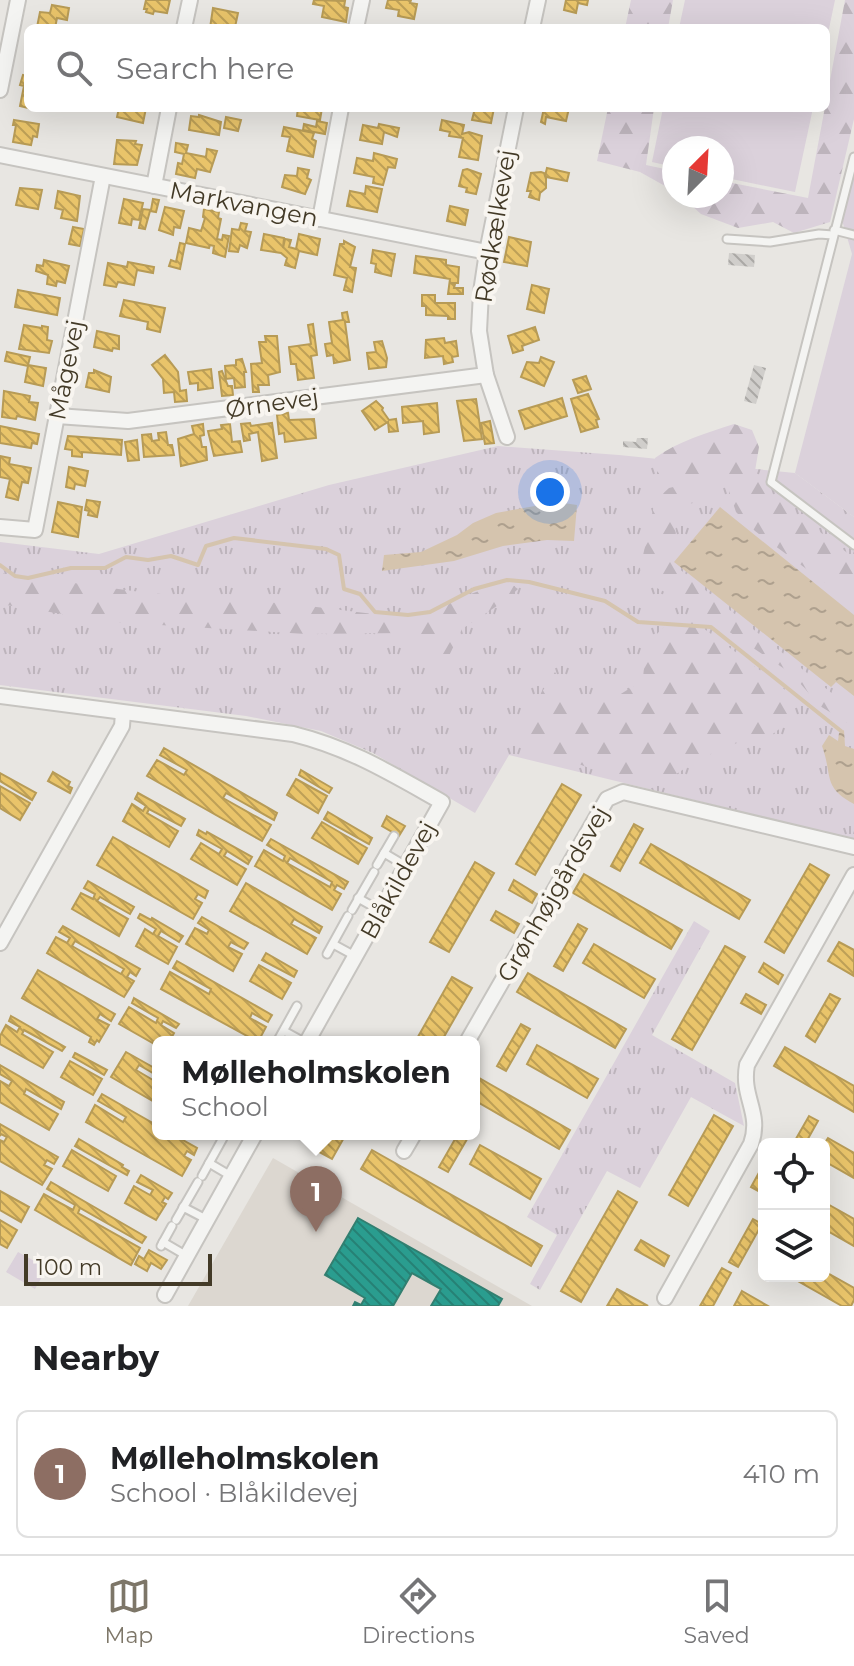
<!DOCTYPE html>
<html lang="en">
<head>
<meta charset="utf-8">
<style>
	body { margin:0; font-family:Montserrat,sans-serif; background:#f2f2f2; color:#202124 }
	.controls { position:absolute; right:24px; bottom:24px; display:grid; overflow:hidden; border-radius:12px; box-shadow:0 8px 32px #0002 }
	.controls button { width:72px; height:72px; display:grid; place-items:center; padding:0; border:0; border-bottom:2px solid #e0e0e0; background:#fff; color:#202124; font:40px sans-serif }
	.compass { position:absolute; left:662px; top:136px; width:72px; height:72px; border-radius:50%; background:#fff; box-shadow:0 8px 32px #0002; rotate:24deg }
	.scale { position:absolute; left:24px; bottom:20px; width:188px; box-sizing:border-box; padding-left:8px; border:4px solid #433a27; border-top:0; font-size:22px; line-height:28px; white-space:nowrap; color:#433a27; -webkit-text-stroke:6px #f8f5f0; paint-order:stroke }
	.you { position:absolute; left:550px; top:492px; width:28px; height:28px; margin:-20px; border:6px solid #fff; border-radius:50%; background:#1a73e8; box-shadow:0 0 0 12px #1a73e833 }
	.badge { display:grid; place-items:center; width:52px; height:52px; border-radius:50%; background:#7d7668; color:#fff; font-size:26px; font-weight:700 }
	.pin { position:absolute; translate:-50% -66px; filter:drop-shadow(0 2px 4px #0008) }
	.pin::after { content:''; position:absolute; top:42px; width:28px; height:24px; background:inherit; clip-path:polygon(0 0,100% 0,50% 100%) }
	.popup { position:absolute; left:152px; top:1036px; width:328px; height:104px; box-sizing:border-box; display:grid; place-content:center; border-radius:12px; background:#fff; filter:drop-shadow(0 2px 6px #0005); font-size:26px; white-space:nowrap; color:#757577 }
	.popup b { font-size:30px; color:#202124 }
	.popup::after { content:''; position:absolute; left:50%; top:100%; margin-left:-16px; border:16px solid transparent; border-top-color:#fff }
	.list { margin:0; padding:0; list-style:none }
	h2 { display:flex; justify-content:space-between; align-items:center; height:104px; margin:0; padding:0 32px; font-size:34px }
	h2 small { font-size:26px; font-weight:400; color:#757577 }
	.list li { display:grid; grid-template-columns:52px 1fr auto; gap:24px; align-items:center; box-sizing:border-box; height:128px; margin:0 16px 16px; padding:0 16px; border:2px solid #e0e0e0; border-radius:12px }
	.list b { display:block; font-size:30px; white-space:nowrap }
	.list p { margin:0; font-size:26px; white-space:nowrap; color:#757577 }
	.list em { font-size:26px; font-style:normal; color:#757577 }
	.icon { flex:none; width:44px; height:44px; fill:none; stroke:currentColor; stroke-width:2; stroke-linecap:round; stroke-linejoin:round }
	.map { position:relative; flex:none; width:854px; height:1306px; overflow:hidden }
	.search { position:absolute; background:#fff; box-shadow:0 8px 32px #0002; left:24px; right:24px; top:24px; height:88px; display:flex; align-items:center; gap:20px; box-sizing:border-box; padding:0 28px; border-radius:12px; color:#757577; font-size:30px }
	.sheet { height:248px; background:#fff }
	nav { display:flex; justify-content:space-around; align-items:center; box-sizing:border-box; height:112px; border-top:2px solid #e0e0e0; background:#fff; font-size:22px; color:#757577 }
	nav a { display:grid; justify-items:center; gap:4px }
	nav .on { color:#7d7668 }
	.map>svg:first-child { display:block }
	.built { fill:#dcd7d0 }
	.grass { fill:url(#grass-tufts) }
	.forest { fill:url(#forest-firs) }
	.garden { fill:#dbd1db }
	.water { fill:url(#water-ripples) }
	.homes { fill:url(#homes-back-hatch); stroke:#b79b56; stroke-width:2; fill-rule:evenodd }
	.schools { fill:url(#schools-back-hatch); stroke:#327f70; stroke-width:2 }
	.lines { fill:none; stroke-linecap:round; stroke-linejoin:round }
	.stream { stroke:#d5c4ae; stroke-width:4 }
	.building { fill:url(#building-back-hatch) }
	.service-casing { stroke:#c6c4c0; stroke-width:11 }
	.minor-casing { stroke:#c6c4c0; stroke-width:18 }
	.service { stroke:#f4f4f2; stroke-width:7 }
	.minor { stroke:#f4f4f2; stroke-width:14 }
	.labels { text-anchor:middle; dominant-baseline:central; stroke-width:8; stroke-linejoin:round; paint-order:stroke }
	.street-label { font-size:24px; fill:#433a27; stroke:#f8f5f0 }
</style>
</head>
<body>
<div class="map">
<svg width="854" height="1306" viewBox="0 0 854 1306">
	<defs>
		<pattern id="grass-tufts" width="24" height="20" patternUnits="userSpaceOnUse" patternTransform="scale(2)"><rect width="24" height="20" fill="#dbd1db"/><path d="M3 7l-1-3M5 7V3M7 7l1-3M15 17l-1-3M17 17v-4M19 17l1-3" fill="none" stroke="#bdb4bc"/></pattern>
		<pattern id="forest-firs" width="22" height="20" patternUnits="userSpaceOnUse" patternTransform="scale(2)"><rect width="22" height="20" fill="#dbd1db"/><path d="M5 1l3.5 6h-7zM16 11l3.5 6h-7z" fill="#bdb4bc"/></pattern>
		<pattern id="water-ripples" width="26" height="14" patternUnits="userSpaceOnUse" patternTransform="scale(2)"><rect width="26" height="14" fill="#d5c4ae"/><path d="M2 4q2-2 4 0t4 0M15 11q2-2 4 0t4 0" fill="none" stroke="#aea08e"/></pattern>
		<pattern id="homes-back-hatch" width="6" height="6" patternUnits="userSpaceOnUse" patternTransform="scale(2)"><rect width="6" height="6" fill="#e9c46a"/><path d="M-1 5l2 2M0 0l6 6M5-1l2 2" fill="none" stroke="#bea057"/></pattern>
		<pattern id="schools-back-hatch" width="6" height="6" patternUnits="userSpaceOnUse" patternTransform="scale(2)"><rect width="6" height="6" fill="#2a9d8f"/><path d="M-1 5l2 2M0 0l6 6M5-1l2 2" fill="none" stroke="#268175"/></pattern>
		<pattern id="building-back-hatch" width="6" height="6" patternUnits="userSpaceOnUse" patternTransform="scale(2)"><rect width="6" height="6" fill="#d0cecb"/><path d="M-1 5l2 2M0 0l6 6M5-1l2 2" fill="none" stroke="#aaa8a5"/></pattern>
	</defs>
	<rect width="100%" height="100%" fill="#e8e6e2"/>
	<polygon class="built" points="273,1158 532,1306 188,1306"/>
	<g class="grass">
		<polygon points="498,446 619,455 795,473 854,517 854,839 509,755 475,813 373,753 321,731 246,716 0,685 0,542 99,554 329,485"/>
		<polygon points="694,921 710,931 652,1035 735,1083 744,1126 691,1097 640,1188 607,1171 540,1290 530,1284 557,1235 527,1217"/>
	</g>
	<g class="forest">
		<polygon points="631,0 673,0 668,28 625,28"/>
		<polygon points="845,0 854,0 854,119 830,222 794,233 773,222 738,228 701,214 681,196 722,196 722,181 808,198"/>
		<polygon points="608,108 654,108 646,165 674,171 674,191 640,172 597,161"/>
		<path d="M734,424L752,430L759,447L755,471L766,491L854,558V604L755,531L736,512L726,482L713,475L664,479L656,470L655,458C678,441 707,433 734,424Z"/>
		<polygon points="690,483 703,486 705,500 681,506 675,515 677,567 834,695 854,703 854,727 820,706 792,674 688,604 651,585 640,569 655,501 669,488"/>
		<polygon points="0,573 148,593 292,604 406,618 506,581 518,589 506,600 462,629 445,664 428,657 404,633 306,634 112,622 0,604"/>
		<path d="M671,622H695L781,686L797,703L786,724L770,736L737,743L701,758L667,780L621,781L527,743L519,727L555,672L577,711L616,697L643,680C645,654 647,638 671,622Z"/>
	</g>
	<g class="garden">
		<polygon points="685,0 835,0 826,43 826,28 679,28"/>
		<polygon points="663,108 813,108 795,192 722,177 722,148 674,148 674,167 652,162"/>
		<polygon points="854,174 854,517 795,473 852,254 842,220"/>
		<polygon points="18,1252 47,1268 35,1289 6,1272"/>
	</g>
	<g class="water">
		<polygon points="557,502 577,505 574,541 547,540 503,546 454,561 382,571 384,555 421,552 457,535 473,523 496,513"/>
		<polygon points="720,507 854,615 854,696 836,682 831,687 674,562"/>
		<path d="M844,730L845,746L854,749V804C822,787 833,776 822,746L829,735L838,741L839,733Z"/>
	</g>
	<g class="homes">
		<polygon points="146,0 170,0 167,13 154,11 153,14 146,12 147,9 144,9"/>
		<polygon points="314,0 345,1 344,7 348,8 346,22 322,17 324,6 313,4"/>
		<polygon points="388,0 411,0 410,3 417,4 414,19 398,16 399,10 386,8"/>
		<polygon points="566,0 588,0 587,5 578,3 576,13 564,10"/>
		<polygon points="52,5 69,8 67,20 57,18 55,28 37,27 40,12 50,13"/>
		<polygon points="213,8 238,13 235,27 224,25 224,28 210,28"/>
		<polygon points="23,75 28,76 28,108 20,106 24,86 20,85"/>
		<polygon points="119,108 146,108 143,123 117,117"/>
		<polygon points="298,108 322,108 320,120 297,116"/>
		<polygon points="475,108 494,108 491,123 472,120"/>
		<polygon points="544,108 569,108 566,121 546,117 545,124 541,122"/>
		<polygon points="199,115 221,122 219,135 189,130 191,116 199,117"/>
		<polygon points="226,117 241,120 238,131 224,128"/>
		<polygon points="14,120 39,124 37,137 33,136 31,145 13,142 16,125 13,125"/>
		<polygon points="442,120 464,125 462,134 469,132 482,136 478,160 459,157 463,138 449,136 450,132 440,130"/>
		<polygon points="317,121 327,123 325,134 303,130 304,124 316,127"/>
		<polygon points="379,124 399,128 397,137 384,132 382,144 360,140 363,125 378,128"/>
		<polygon points="284,127 314,133 312,139 316,141 313,157 287,151 290,137 282,136"/>
		<polygon points="117,140 136,141 135,144 142,145 137,165 114,164"/>
		<polygon points="176,143 188,145 186,153 206,157 207,149 217,151 210,172 197,169 195,178 176,174 178,163 182,164 184,154 175,152"/>
		<polygon points="374,153 397,159 395,168 388,167 383,185 373,183 374,177 354,173 357,158 373,161"/>
		<polygon points="298,168 309,170 307,178 311,180 305,194 282,187 285,175 297,176"/>
		<polygon points="547,168 569,173 567,181 546,177 546,188 540,193 539,200 529,197 531,191 527,191 531,173 541,172 544,173 545,176"/>
		<polygon points="467,169 481,174 476,194 466,192 467,188 459,186 463,170"/>
		<polygon points="366,186 382,189 377,212 347,206 350,191 365,194"/>
		<polygon points="20,188 42,190 38,209 16,205"/>
		<polygon points="58,191 80,196 77,221 61,218 63,210 55,208"/>
		<polygon points="124,199 143,203 139,220 132,219 131,225 119,223"/>
		<polygon points="153,199 159,200 156,212 150,211 145,229 139,228 143,209 151,210"/>
		<polygon points="450,206 468,210 465,225 447,221"/>
		<polygon points="165,207 184,211 180,228 174,227 173,235 159,230"/>
		<polygon points="204,209 219,212 218,218 221,219 217,239 222,240 223,235 229,236 225,257 213,253 214,246 210,245 209,248 186,243 189,228 201,231 205,218 203,217"/>
		<polygon points="241,223 247,224 245,231 251,232 247,248 240,245 238,252 229,251 232,229 239,230"/>
		<polygon points="73,227 84,229 80,246 69,244"/>
		<polygon points="264,234 284,238 283,248 285,239 291,240 289,247 296,249 299,234 320,239 317,255 299,251 295,268 285,265 287,258 281,253 261,250"/>
		<polygon points="509,237 531,242 527,266 504,262"/>
		<polygon points="344,241 355,247 350,267 356,268 352,292 344,290 347,278 334,275 340,244 344,244"/>
		<polygon points="180,243 185,244 180,269 169,266 171,260 176,262"/>
		<polygon points="373,250 395,254 391,276 375,272 376,264 371,263"/>
		<polygon points="416,256 446,260 446,265 459,267 458,283 450,283 455,284 454,288 463,288 463,294 448,294 450,279 414,273"/>
		<polygon points="44,260 69,266 65,283 57,281 56,286 47,284 48,275 36,271 37,265 43,266"/>
		<polygon points="128,262 154,267 153,273 137,270 134,285 118,282 116,287 104,285 108,263 127,267"/>
		<polygon points="532,285 549,289 544,313 527,309"/>
		<polygon points="18,290 60,298 57,315 15,307"/>
		<polygon points="422,295 435,295 435,303 455,303 455,319 448,319 448,316 426,315 426,306 422,306"/>
		<polygon points="124,300 165,308 160,332 147,329 148,322 120,316"/>
		<polygon points="347,312 349,322 345,322 350,360 334,363 333,355 327,356 325,344 332,343 329,322 343,320 342,313"/>
		<polygon points="313,324 317,355 311,356 314,378 298,380 296,364 291,364 289,347 311,344 308,325"/>
		<polygon points="24,325 42,328 42,326 48,327 47,340 52,341 49,353 19,349"/>
		<polygon points="535,327 539,340 522,346 523,350 513,353 508,336"/>
		<polygon points="97,331 119,336 119,349 113,348 112,351 94,347"/>
		<polygon points="265,336 277,336 280,372 268,375 269,385 258,385 259,392 253,392 251,364 262,363 259,342 266,342"/>
		<polygon points="444,338 445,343 456,341 458,356 452,357 453,362 444,364 443,356 425,358 426,340"/>
		<polygon points="382,341 387,358 386,367 369,369 367,353 376,352 374,342"/>
		<polygon points="7,352 30,357 28,365 46,368 43,386 25,382 28,366 5,361"/>
		<polygon points="165,355 178,372 180,391 186,390 187,401 175,402 174,392 164,393 163,379 152,365"/>
		<polygon points="541,357 554,362 544,386 521,377 527,362 539,363"/>
		<polygon points="242,359 246,372 244,372 245,387 235,388 234,378 226,379 225,366 236,365 236,360"/>
		<polygon points="211,369 213,388 198,390 198,383 190,384 188,372"/>
		<polygon points="94,370 111,377 109,392 86,387 89,373 94,373"/>
		<polygon points="222,371 228,386 232,386 233,395 222,396 219,372"/>
		<polygon points="586,376 591,389 578,393 573,380"/>
		<polygon points="4,391 30,396 29,402 38,403 35,420 17,416 16,419 2,417"/>
		<polygon points="588,394 599,419 596,420 598,427 581,432 571,399"/>
		<polygon points="562,398 567,416 525,429 519,411"/>
		<polygon points="476,399 482,439 464,441 457,401"/>
		<polygon points="376,401 383,408 382,410 389,420 396,419 398,431 389,432 388,422 375,430 362,411"/>
		<polygon points="437,403 439,432 424,434 423,421 403,423 402,407"/>
		<polygon points="288,413 289,420 314,419 316,438 285,442 284,433 279,434 277,415"/>
		<polygon points="490,421 494,443 485,444 481,423"/>
		<polygon points="250,423 251,426 272,423 277,458 262,461 258,432 249,434 250,440 244,441 241,424"/>
		<polygon points="203,424 204,435 200,436 202,447 206,447 207,460 181,466 178,439 194,434 192,426"/>
		<polygon points="230,424 232,442 240,441 242,452 214,456 208,431 222,429 221,425"/>
		<polygon points="0,426 39,434 37,444 32,443 31,448 0,443"/>
		<polygon points="166,432 168,445 172,445 174,455 144,457 142,435 151,434 152,441 159,440 158,433"/>
		<polygon points="68,436 122,440 121,455 82,452 82,457 72,456 72,450 65,449"/>
		<polygon points="137,440 139,460 128,461 125,442"/>
		<polygon points="0,456 10,458 9,464 31,468 28,483 22,482 18,500 6,497 10,479 0,477"/>
		<polygon points="69,467 88,471 85,486 75,484 74,489 66,487"/>
		<polygon points="87,500 100,502 97,517 88,515 89,511 85,510"/>
		<polygon points="58,502 82,507 78,537 52,532"/>
		<polygon points="164,748 277,813 274,820 226,793 223,798 271,825 262,841 147,776 157,760 184,775 187,770 160,755"/>
		<polygon points="301,770 332,788 329,793 299,775"/>
		<polygon points="53,772 70,782 68,786 72,788 70,793 48,781"/>
		<polygon points="0,773 36,793 32,800 0,781"/>
		<polygon points="296,779 327,796 318,813 287,795"/>
		<polygon points="562,784 581,795 535,875 516,864"/>
		<polygon points="0,786 30,803 20,820 0,808"/>
		<polygon points="138,793 185,819 181,826 149,809 147,813 178,831 169,847 123,821 132,804 143,811 146,806 135,799"/>
		<polygon points="328,812 372,838 369,844 324,819"/>
		<polygon points="387,816 405,826 399,836 382,826"/>
		<polygon points="322,822 367,848 358,864 312,838"/>
		<polygon points="634,824 643,829 620,871 611,866"/>
		<polygon points="199,830 206,834 207,832 252,857 248,864 227,851 224,856 246,869 237,885 191,859 201,843 219,854 222,849 197,835"/>
		<polygon points="113,837 208,891 205,898 198,894 195,899 202,903 193,919 97,865"/>
		<path d="M271,839L348,882L344,889L337,885L334,890L341,894L332,910L255,866L264,850L283,861L285,856L267,845ZM290,858L332,882L330,887L287,863Z"/>
		<polygon points="651,844 750,900 739,919 640,863"/>
		<polygon points="475,862 494,873 449,952 430,942"/>
		<polygon points="810,864 829,875 784,953 765,942"/>
		<polygon points="584,874 682,930 671,949 573,893"/>
		<polygon points="514,880 537,894 532,903 509,890"/>
		<polygon points="88,881 134,907 130,914 100,897 97,901 128,919 119,936 72,909 81,893 93,899 95,894 84,888"/>
		<polygon points="246,883 322,927 319,933 294,919 291,924 316,938 307,954 230,911"/>
		<polygon points="496,911 519,924 514,933 491,920"/>
		<polygon points="140,914 151,920 152,918 183,936 179,942 161,931 158,936 177,947 168,964 136,946 145,929 153,934 156,929 138,918"/>
		<polygon points="202,917 248,943 244,949 231,942 228,947 242,954 233,971 186,944 195,928 207,934 209,930 198,923"/>
		<polygon points="578,924 587,929 563,971 554,966"/>
		<path d="M63,926L140,969L136,976L130,972L127,977L134,981L124,997L47,953L56,937L67,943L70,938L59,932ZM75,941L124,969L121,974L72,946Z"/>
		<polygon points="839,942 854,950 854,976 828,961"/>
		<polygon points="594,944 655,979 644,998 583,963"/>
		<polygon points="725,946 745,957 692,1050 672,1039"/>
		<polygon points="266,953 297,971 294,977 262,960"/>
		<polygon points="177,961 272,1015 268,1022 252,1013 250,1018 266,1027 258,1042 161,989 170,972 209,994 211,989 173,968"/>
		<polygon points="764,963 783,975 778,984 759,972"/>
		<polygon points="259,965 291,983 282,999 250,981"/>
		<polygon points="38,970 115,1014 111,1021 100,1014 97,1019 109,1025 99,1042 97,1040 94,1045 89,1042 91,1037 22,998"/>
		<polygon points="528,973 626,1029 615,1048 517,992"/>
		<polygon points="452,977 472,988 441,1042 415,1042"/>
		<polygon points="746,994 766,1005 761,1014 741,1003"/>
		<polygon points="830,994 840,999 815,1042 806,1036"/>
		<polygon points="134,998 179,1024 176,1028 163,1021 161,1025 174,1033 169,1042 158,1042 158,1046 119,1024 129,1007 156,1023 158,1018 132,1003"/>
		<polygon points="11,1016 65,1047 62,1051 24,1030 22,1034 53,1052 43,1068 0,1044 0,1036 6,1025 17,1032 20,1027 9,1021"/>
		<polygon points="521,1024 530,1029 506,1071 497,1066"/>
		<polygon points="537,1045 598,1079 587,1098 527,1064"/>
		<polygon points="785,1047 854,1086 854,1112 774,1066"/>
		<polygon points="126,1052 158,1070 158,1076 139,1065 136,1070 158,1083 158,1104 111,1077"/>
		<polygon points="75,1053 107,1070 104,1075 73,1057"/>
		<polygon points="70,1061 102,1079 93,1095 61,1077"/>
		<polygon points="0,1065 64,1102 61,1109 26,1089 24,1094 58,1114 49,1130 0,1102 0,1081 9,1086 12,1081 0,1074"/>
		<polygon points="474,1075 570,1130 559,1149 474,1100"/>
		<polygon points="102,1094 158,1126 158,1134 172,1134 197,1148 194,1155 187,1151 184,1156 191,1160 182,1176 86,1122 95,1105 123,1122 126,1117 98,1101"/>
		<polygon points="714,1115 733,1126 688,1206 669,1195"/>
		<polygon points="809,1116 818,1121 805,1144 793,1144"/>
		<polygon points="0,1124 58,1157 54,1164 47,1160 44,1165 52,1169 42,1185 0,1161 0,1140 4,1142 7,1137 1,1134 0,1136"/>
		<polygon points="320,1134 346,1134 332,1159 312,1148"/>
		<polygon points="458,1134 470,1134 448,1172 439,1167"/>
		<polygon points="828,1138 854,1153 854,1178 824,1161 824,1144"/>
		<polygon points="79,1139 123,1165 122,1167 129,1171 127,1175 75,1146"/>
		<polygon points="480,1145 541,1179 530,1199 470,1164"/>
		<polygon points="72,1150 116,1176 108,1191 63,1166"/>
		<polygon points="372,1150 542,1246 531,1266 361,1169"/>
		<polygon points="762,1167 764,1168 764,1194 751,1187"/>
		<polygon points="141,1175 172,1193 168,1199 165,1197 162,1202 166,1204 156,1220 125,1203 134,1186 150,1195 153,1190 137,1182"/>
		<polygon points="51,1182 146,1237 142,1243 80,1208 78,1213 140,1248 131,1265 35,1210 44,1194 73,1210 75,1205 47,1189"/>
		<polygon points="0,1191 29,1207 21,1222 0,1210"/>
		<polygon points="618,1191 637,1202 581,1302 561,1291"/>
		<polygon points="824,1202 854,1219 854,1246 824,1229"/>
		<polygon points="753,1219 762,1224 738,1267 729,1262"/>
		<polygon points="0,1220 17,1230 7,1248 0,1244"/>
		<polygon points="641,1240 669,1256 664,1266 635,1250"/>
		<polygon points="149,1250 167,1260 161,1269 151,1263 147,1271 135,1264 139,1256 144,1259"/>
		<polygon points="722,1268 731,1273 713,1306 700,1306"/>
		<polygon points="824,1271 854,1288 854,1300 851,1306 842,1306 789,1276 824,1276"/>
		<polygon points="617,1289 648,1306 607,1306"/>
		<polygon points="742,1291 768,1306 734,1306"/>
	</g>
	<polygon class="schools" points="358,1218 502,1299 498,1306 431,1306 441,1289 412,1273 393,1306 353,1306 355,1302 361,1305 365,1298 325,1275"/>
	<g class="lines">
		<polyline class="stream" points="0,565 15,576 28,578 71,568 105,568 126,557 148,560 171,556 198,565 206,546 234,538 326,549 339,555 344,589 360,594 375,612 408,615 430,612 474,589 507,580 529,582 605,601 638,622 711,627 841,731"/>
	</g>
	<g class="building">
		<polygon points="729,253 755,255 754,267 728,265"/>
		<polygon points="754,365 766,368 756,404 744,401"/>
		<polygon points="637,438 648,438 647,449 623,447 623,441 636,442"/>
	</g>
	<g class="lines">
		<defs>
			<g id="service">
				<polyline points="854,157 771,482 854,545"/>
				<polyline points="834,230 854,235"/>
				<polyline points="727,239 770,242 819,234 833,235"/>
				<polyline points="384,853 406,866"/>
				<polyline points="377,865 394,836"/>
				<polyline points="358,898 381,911"/>
				<polyline points="352,910 374,872"/>
				<polyline points="333,944 355,956"/>
				<polyline points="327,954 348,916"/>
				<polyline points="284,1031 304,1042"/>
				<polyline points="277,1042 297,1006"/>
				<polyline points="209,1163 231,1176"/>
				<polyline points="202,1176 223,1138"/>
				<polyline points="183,1207 206,1219"/>
				<polyline points="176,1220 198,1182"/>
				<polyline points="163,1242 187,1256"/>
				<polyline points="161,1246 172,1226"/>
			</g>
			<g id="minor">
				<polyline points="184,28 190,0"/>
				<polyline points="356,28 362,0"/>
				<polyline points="532,28 538,0"/>
				<polyline points="0,90 18,0"/>
				<polyline points="0,155 487,252"/>
				<polyline points="154,186 169,108"/>
				<polyline points="320,219 341,108"/>
				<polyline points="57,416 128,421 486,375"/>
				<polyline points="507,437 486,375 479,331 481,292 487,252 516,108"/>
				<polyline points="0,527 35,530 103,176"/>
				<path d="M0,696L293,734C350,748 392,774 442,802L307,1042"/>
				<polyline points="0,943 122,726 123,713"/>
				<polyline points="467,1042 607,799 623,792 854,847"/>
				<polyline points="404,1151 414,1134"/>
				<polyline points="165,1295 255,1134"/>
				<path d="M665,1298L751,1144C762,1112 741,1098 747,1065L854,875"/>
			</g>
		</defs>
		<use href="#service" class="service-casing"/>
		<use href="#minor" class="minor-casing"/>
		<use href="#service" class="service"/>
		<use href="#minor" class="minor"/>
	</g>
	<g class="labels">
		<g class="street-label">
			<text transform="translate(244 204) rotate(11)">Markvangen</text>
			<text transform="translate(495 226) rotate(-81)">Rødkælkevej</text>
			<text transform="translate(66 370) rotate(-79)">Mågevej</text>
			<text transform="translate(272 403) rotate(-8)">Ørnevej</text>
			<text transform="translate(398 880) rotate(-61)">Blåkildevej</text>
			<text transform="translate(553 894) rotate(-60)">Grønhøjgårdsvej</text>
		</g>
	</g>
</svg>
<div class="controls">
<button><svg class="icon" aria-label="locate" viewBox="0 0 24 24"><circle cx="12" cy="12" r="6"/><path d="M12 2v4M12 18v4M2 12h4M18 12h4"/></svg></button>
<button><svg class="icon" aria-label="layers" viewBox="0 0 24 24"><path d="M12 4l9 5-9 5-9-5zM3 14l9 5 9-5"/></svg></button>
</div>
<svg class="compass" viewBox="-18 -18 36 36"><path d="M0-13l5 13h-10z" fill="#e53935"/><path d="M0 13l5-13h-10z" fill="#757577"/></svg>
<div class="scale">100 m</div>
<div class="you"></div>
<div class="pin badge" style="left:316px;top:1232px;background:#8d6e63">1</div>
<div class="popup"><b>Mølleholmskolen</b>School</div>
<div class="search"><svg class="icon" aria-label="search" viewBox="0 0 24 24"><circle cx="10" cy="10" r="6"/><path d="M15 15l6 6"/></svg>Search here</div>
</div>
<section class="sheet">
<h2>Nearby<small></small></h2>
<ul class="list">
<li><span class="badge" style="background:#8d6e63">1</span><div><b>Mølleholmskolen</b><p>School · Blåkildevej</p></div><em>410 m</em></li>
</ul>
</section>
<nav>
<a class="on"><svg class="icon" aria-label="map" viewBox="0 0 24 24"><path d="M3 6l6-2 6 2 6-2v14l-6 2-6-2-6 2zM9 4v14M15 6v14"/></svg>Map</a>
<a><svg class="icon" aria-label="directions" viewBox="0 0 24 24"><path d="M12 3l9 9-9 9-9-9zM9 14v-3h6M13 9l2 2-2 2"/></svg>Directions</a>
<a><svg class="icon" aria-label="saved" viewBox="0 0 24 24"><path d="M7 4h10v16l-5-4-5 4z"/></svg>Saved</a>
</nav>
</body>
</html>
